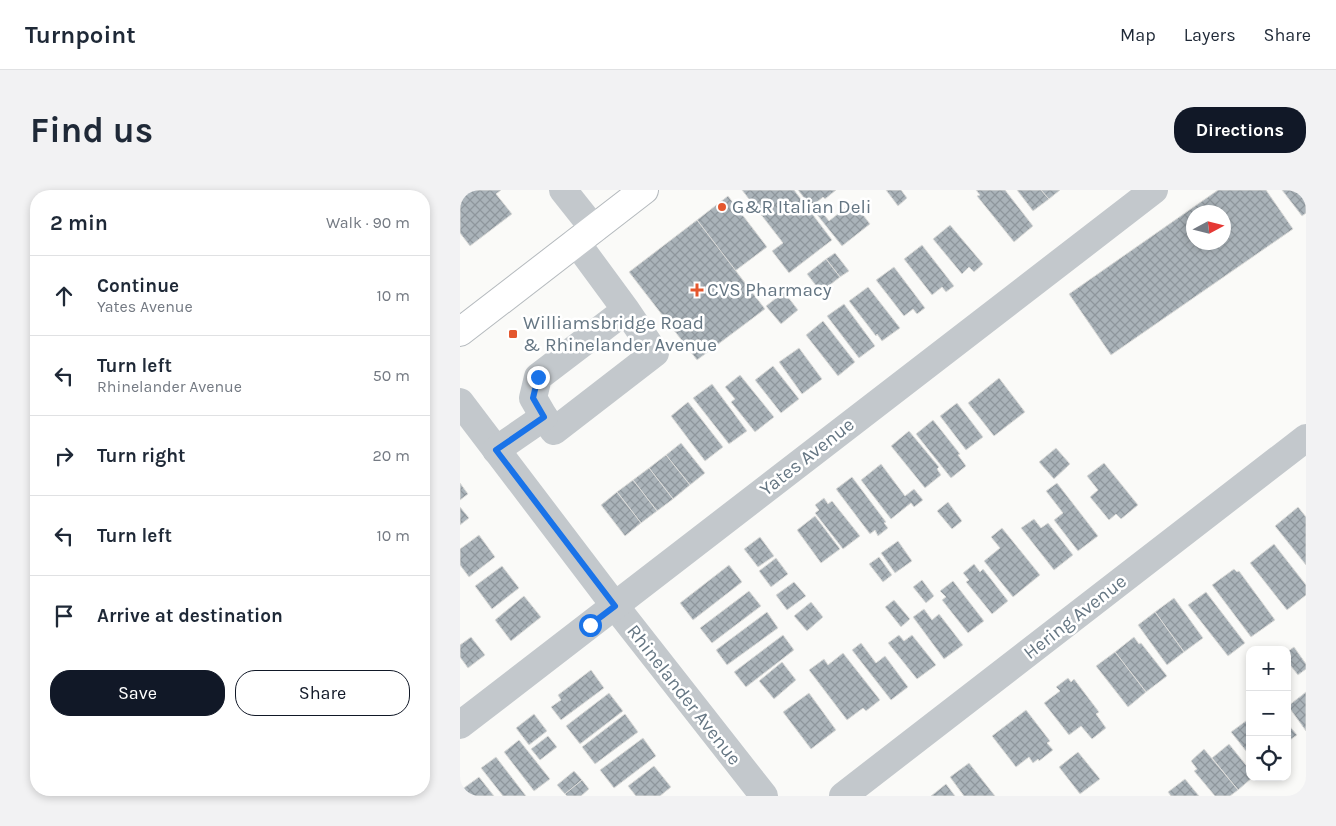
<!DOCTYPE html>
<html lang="en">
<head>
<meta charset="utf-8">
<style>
	body { margin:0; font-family:Karla,sans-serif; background:#f2f2f3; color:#1f2937 }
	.controls { position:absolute; right:15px; bottom:15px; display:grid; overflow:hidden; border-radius:10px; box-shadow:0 2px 8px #0003 }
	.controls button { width:45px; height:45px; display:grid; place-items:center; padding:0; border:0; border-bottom:1px solid #e0e1e3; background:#fff; color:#1f2937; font:25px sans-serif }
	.compass { position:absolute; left:726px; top:15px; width:45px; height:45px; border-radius:50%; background:#fff; box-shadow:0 2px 8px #0003; rotate:83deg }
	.stop { position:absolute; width:15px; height:15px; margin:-11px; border:4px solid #1a73e8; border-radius:50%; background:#fff }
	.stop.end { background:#1a73e8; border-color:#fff; box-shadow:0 1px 5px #0008 }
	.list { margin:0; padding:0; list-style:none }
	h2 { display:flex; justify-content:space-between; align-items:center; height:65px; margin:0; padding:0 20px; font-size:21px }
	h2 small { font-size:16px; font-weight:400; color:#747a83 }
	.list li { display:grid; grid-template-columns:32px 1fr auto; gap:15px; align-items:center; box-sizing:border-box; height:80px; padding:0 20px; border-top:1px solid #e0e1e3 }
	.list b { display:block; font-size:19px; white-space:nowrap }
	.list p { margin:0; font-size:16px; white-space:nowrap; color:#747a83 }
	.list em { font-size:16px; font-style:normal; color:#747a83 }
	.actions { display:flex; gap:10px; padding:15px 20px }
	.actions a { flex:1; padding:11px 0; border:1px solid #111827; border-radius:20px; text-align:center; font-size:18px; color:#111827 }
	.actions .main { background:#111827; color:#fff }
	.icon { flex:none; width:28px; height:28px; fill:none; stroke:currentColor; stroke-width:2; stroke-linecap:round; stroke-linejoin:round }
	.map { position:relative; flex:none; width:846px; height:606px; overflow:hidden; border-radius:20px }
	header { display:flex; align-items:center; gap:30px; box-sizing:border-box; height:70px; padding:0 25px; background:#fff; border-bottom:1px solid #e0e1e3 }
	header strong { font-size:24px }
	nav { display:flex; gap:28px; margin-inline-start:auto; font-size:18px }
	.intro { display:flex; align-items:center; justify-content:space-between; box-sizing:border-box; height:120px; padding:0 30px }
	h1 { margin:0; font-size:35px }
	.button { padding:12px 22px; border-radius:20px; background:#111827; color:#fff; font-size:18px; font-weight:700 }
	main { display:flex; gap:30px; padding:0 30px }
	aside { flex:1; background:#fff; border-radius:20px; box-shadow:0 2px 8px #0003 }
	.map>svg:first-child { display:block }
	.building { fill:url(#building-cross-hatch); stroke:#dcdcda; fill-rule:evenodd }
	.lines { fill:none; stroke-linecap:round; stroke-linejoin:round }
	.major-casing { stroke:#b5babe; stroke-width:30 }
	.minor { stroke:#c3c8cc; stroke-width:28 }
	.major { stroke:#fff; stroke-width:28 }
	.route { stroke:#1a73e8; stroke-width:6 }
	.poi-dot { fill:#e4572e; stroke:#fff; stroke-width:2 }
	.labels { text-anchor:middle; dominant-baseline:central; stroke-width:5; stroke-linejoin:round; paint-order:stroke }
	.poi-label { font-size:19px; fill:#657683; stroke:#fff; text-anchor:start }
	.street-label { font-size:19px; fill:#657683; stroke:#fff }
</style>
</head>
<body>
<header>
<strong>Turnpoint</strong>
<nav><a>Map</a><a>Layers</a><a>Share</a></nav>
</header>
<div class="intro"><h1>Find us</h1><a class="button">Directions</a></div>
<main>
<aside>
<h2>2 min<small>Walk · 90 m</small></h2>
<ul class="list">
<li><svg class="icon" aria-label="ahead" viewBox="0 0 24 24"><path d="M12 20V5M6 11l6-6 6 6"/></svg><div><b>Continue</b><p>Yates Avenue</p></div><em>10 m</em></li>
<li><svg class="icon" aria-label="left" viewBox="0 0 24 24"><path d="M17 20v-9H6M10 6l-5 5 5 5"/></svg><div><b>Turn left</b><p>Rhinelander Avenue</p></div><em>50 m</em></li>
<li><svg class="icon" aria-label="right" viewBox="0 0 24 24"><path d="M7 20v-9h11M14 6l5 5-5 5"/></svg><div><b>Turn right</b></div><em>20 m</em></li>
<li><svg class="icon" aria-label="left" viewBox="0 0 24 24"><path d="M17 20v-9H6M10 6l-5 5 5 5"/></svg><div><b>Turn left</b></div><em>10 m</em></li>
<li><svg class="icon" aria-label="arrive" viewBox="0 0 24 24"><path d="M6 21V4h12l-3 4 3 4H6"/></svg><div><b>Arrive at destination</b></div></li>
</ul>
<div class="actions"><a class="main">Save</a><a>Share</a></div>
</aside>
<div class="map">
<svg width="846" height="606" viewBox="0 0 846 606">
	<defs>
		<pattern id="building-cross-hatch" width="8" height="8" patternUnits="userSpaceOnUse" patternTransform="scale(1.25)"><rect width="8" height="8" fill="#aab3b9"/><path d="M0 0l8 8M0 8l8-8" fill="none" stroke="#8e969c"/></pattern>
	</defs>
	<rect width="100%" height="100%" fill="#fafaf8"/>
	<g class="building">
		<polygon points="0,0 41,0 36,4 52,24 10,56 0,43"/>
		<polygon points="282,0 334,0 372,50 329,83 312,61 323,53"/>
		<polygon points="338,0 376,0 365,9 363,7 351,17"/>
		<polygon points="426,0 441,0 447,8 438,16"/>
		<polygon points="516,0 545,0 573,36 554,52 517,6 520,5"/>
		<polygon points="557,0 581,0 589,9 573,21"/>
		<polygon points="581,0 600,0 589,9"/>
		<path d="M758,0H806L833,39L651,165L609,104ZM734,22H764V52H734Z"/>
		<polygon points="822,0 846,0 846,23 842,26"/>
		<polygon points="268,6 307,57 275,81 237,30"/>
		<polygon points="393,12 410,34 382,56 351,17 355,13 369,31"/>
		<polygon points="237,30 305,119 237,170 169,82"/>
		<polygon points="490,35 523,74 514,82 509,77 502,84 473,49"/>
		<polygon points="462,55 494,96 486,102 482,97 472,105 444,69"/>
		<polygon points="375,63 389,81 380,87 366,69"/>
		<polygon points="366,69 380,87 361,102 347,84"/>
		<polygon points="434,77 465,118 457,124 453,119 444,126 416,90"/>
		<polygon points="408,97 440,138 422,151 417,144 416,146 389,111"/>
		<polygon points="324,102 338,120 321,134 306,116"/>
		<polygon points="384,114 415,156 399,168 367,126"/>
		<polygon points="363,131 395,172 378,186 346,145"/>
		<polygon points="339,158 362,189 342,204 319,172"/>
		<polygon points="313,176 339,209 321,223 295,190"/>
		<polygon points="280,185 314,227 295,242 271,212 275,209 265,197"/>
		<polygon points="539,188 565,222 534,246 508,213"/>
		<polygon points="252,194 287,241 269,254 233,208"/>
		<polygon points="228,212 263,257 245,271 211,226"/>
		<polygon points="497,213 523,247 506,260 480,226"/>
		<polygon points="473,230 500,264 498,265 506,276 491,288 456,244"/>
		<polygon points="449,241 479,277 477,279 481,285 465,298 431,256"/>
		<polygon points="221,253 245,283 230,295 206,265"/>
		<polygon points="596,258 610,274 594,289 579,272"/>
		<polygon points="206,265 230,295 213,309 189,278"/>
		<polygon points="644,273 678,315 661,329 656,324 649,330 630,307 638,300 627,286"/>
		<polygon points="421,274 445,306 454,299 463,310 454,317 451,313 431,329 401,290"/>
		<polygon points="189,278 213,309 197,321 173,290"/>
		<polygon points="392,287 426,332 424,333 428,338 418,346 415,340 410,344 376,299"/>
		<polygon points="173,290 197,321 181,333 157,302"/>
		<polygon points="0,293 8,304 0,310"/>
		<polygon points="597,293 638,346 618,361 594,330 603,323 586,301"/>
		<polygon points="157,302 181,333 165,346 141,315"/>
		<polygon points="364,308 368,314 372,311 400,346 383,359 355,323 359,320 355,315"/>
		<polygon points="488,312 502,331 492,339 477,321"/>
		<polygon points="0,317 9,328 0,335"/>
		<polygon points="838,317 846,327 846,375 815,336"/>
		<polygon points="355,326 380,359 361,373 337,340"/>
		<polygon points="574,329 581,338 588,333 613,365 594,380 561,338"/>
		<polygon points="542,338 580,385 553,407 524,371 540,358 531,347"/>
		<polygon points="19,345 35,367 9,387 0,375 0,359"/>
		<polygon points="300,347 314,366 298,377 284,359"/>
		<polygon points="438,351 452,371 435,383 421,363"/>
		<polygon points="814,354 846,395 846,405 827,420 790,373"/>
		<polygon points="419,367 432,385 423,392 409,374"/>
		<polygon points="316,368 328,384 311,397 299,381"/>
		<polygon points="514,374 520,382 523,379 548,411 532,424 506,392 509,390 503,383"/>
		<polygon points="269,375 282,392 233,430 220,413"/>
		<polygon points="42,376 59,398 32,419 15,396"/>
		<polygon points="774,379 777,382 779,381 815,430 791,447 752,395"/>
		<polygon points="462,390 474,406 466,413 453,397"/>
		<polygon points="493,391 524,431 508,443 482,410 486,407 480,401"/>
		<polygon points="334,392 346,406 327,420 316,405"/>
		<polygon points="289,401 301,416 252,453 240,438"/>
		<polygon points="746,402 785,453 768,466 728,415"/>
		<polygon points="64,406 81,427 51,451 35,430"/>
		<polygon points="714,408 743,448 724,462 695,422"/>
		<polygon points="434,410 450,429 441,437 425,417"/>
		<polygon points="351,412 363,427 347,441 334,426"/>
		<polygon points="464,419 472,430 479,424 503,455 484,469 453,427"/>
		<polygon points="307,422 318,438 267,475 256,460"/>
		<polygon points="695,422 724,462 707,475 678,435"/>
		<polygon points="323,445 334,460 286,497 274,482"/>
		<polygon points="439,445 444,451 452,445 476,475 457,489 428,453"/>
		<polygon points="11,447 25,465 8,478 0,467 0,455"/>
		<polygon points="674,447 679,454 681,453 707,486 686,502 655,462"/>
		<polygon points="401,453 416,473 425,466 448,497 431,510 392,460"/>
		<polygon points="834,457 846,474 846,479 838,485 827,471 827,462"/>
		<polygon points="655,462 686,502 668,517 636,476"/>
		<polygon points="383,463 420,510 406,521 403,518 387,530 349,480 364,469 368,475"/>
		<polygon points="322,472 336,490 314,509 299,491"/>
		<polygon points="131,480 144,498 101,530 91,517 101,510 98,505"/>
		<polygon points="608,488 611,492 614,489 639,522 636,524 646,538 632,549 621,536 609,545 584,513 600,501 596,497"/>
		<polygon points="846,502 846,541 828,516"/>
		<polygon points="149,503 163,521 120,554 106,536"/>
		<polygon points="349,503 376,540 351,559 323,522"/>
		<polygon points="566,520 590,551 587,553 593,560 579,571 578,569 573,573 569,567 556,577 532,546"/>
		<polygon points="74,524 87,541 69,555 56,538"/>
		<polygon points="165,524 178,542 135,574 122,557"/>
		<polygon points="790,528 790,566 771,542"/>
		<polygon points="827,533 837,545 827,552"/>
		<polygon points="88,546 97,557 80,570 71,559"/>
		<polygon points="183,548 196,566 154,598 140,580"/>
		<polygon points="59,550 90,589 74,601 44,562"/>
		<polygon points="769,554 790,580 790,587 793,587 778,600 752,568"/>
		<polygon points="744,559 778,600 770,606 755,606 734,581 737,579 731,571"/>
		<polygon points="618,562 640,589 620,604 599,577"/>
		<polygon points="36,567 66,606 43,606 21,578"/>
		<polygon points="509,573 535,606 504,606 490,587"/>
		<polygon points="194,576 211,597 200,606 176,606 168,596"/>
		<polygon points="114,581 122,590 105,604 97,595"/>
		<polygon points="19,587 34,606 6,606 1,600"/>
		<polygon points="725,589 739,606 711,606 708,602"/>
		<polygon points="122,590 129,599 121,606 107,606 105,604"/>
		<polygon points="486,594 495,606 471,606"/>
	</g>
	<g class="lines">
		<defs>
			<polyline id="major" points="0,142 184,0"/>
		</defs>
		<use href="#major" class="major-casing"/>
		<g class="minor">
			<polyline points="103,0 134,39"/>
			<polyline points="116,52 166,120 195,163 94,241 84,227 73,208 78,187 166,120"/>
			<polyline points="0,212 155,416 304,606"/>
			<polyline points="36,260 84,227"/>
			<polyline points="0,535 694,0"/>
			<polyline points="383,606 846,248"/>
		</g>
		<use href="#major" class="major"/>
	</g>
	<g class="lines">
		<polyline class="route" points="78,187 73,208 84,227 36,260 155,416 130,435"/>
	</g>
	<g class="poi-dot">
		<circle cx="262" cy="17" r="5"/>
		<path d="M234.5 92.5h5v5h5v5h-5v5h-5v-5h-5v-5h5z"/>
		<rect x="48" y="139" width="10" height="10" rx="2.5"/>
	</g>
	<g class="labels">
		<g class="poi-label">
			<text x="272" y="17">G&amp;R Italian Deli</text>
			<text x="247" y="100">CVS Pharmacy</text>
			<text x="63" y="133">Williamsbridge Road<tspan x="63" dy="22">&amp; Rhinelander Avenue</tspan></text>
		</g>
		<g class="street-label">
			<text transform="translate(347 267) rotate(-38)">Yates Avenue</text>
			<text transform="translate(615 427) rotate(-38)">Hering Avenue</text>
			<text transform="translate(224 505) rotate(52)">Rhinelander Avenue</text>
		</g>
	</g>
</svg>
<div class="controls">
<button>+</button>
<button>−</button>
<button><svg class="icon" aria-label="locate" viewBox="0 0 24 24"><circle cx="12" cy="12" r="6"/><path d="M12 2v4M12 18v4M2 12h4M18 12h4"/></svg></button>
</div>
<svg class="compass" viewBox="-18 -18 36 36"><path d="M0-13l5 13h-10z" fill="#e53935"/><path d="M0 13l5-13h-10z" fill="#747a83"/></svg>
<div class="stop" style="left:130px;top:435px"></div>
<div class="stop end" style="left:78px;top:187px"></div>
</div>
</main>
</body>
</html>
